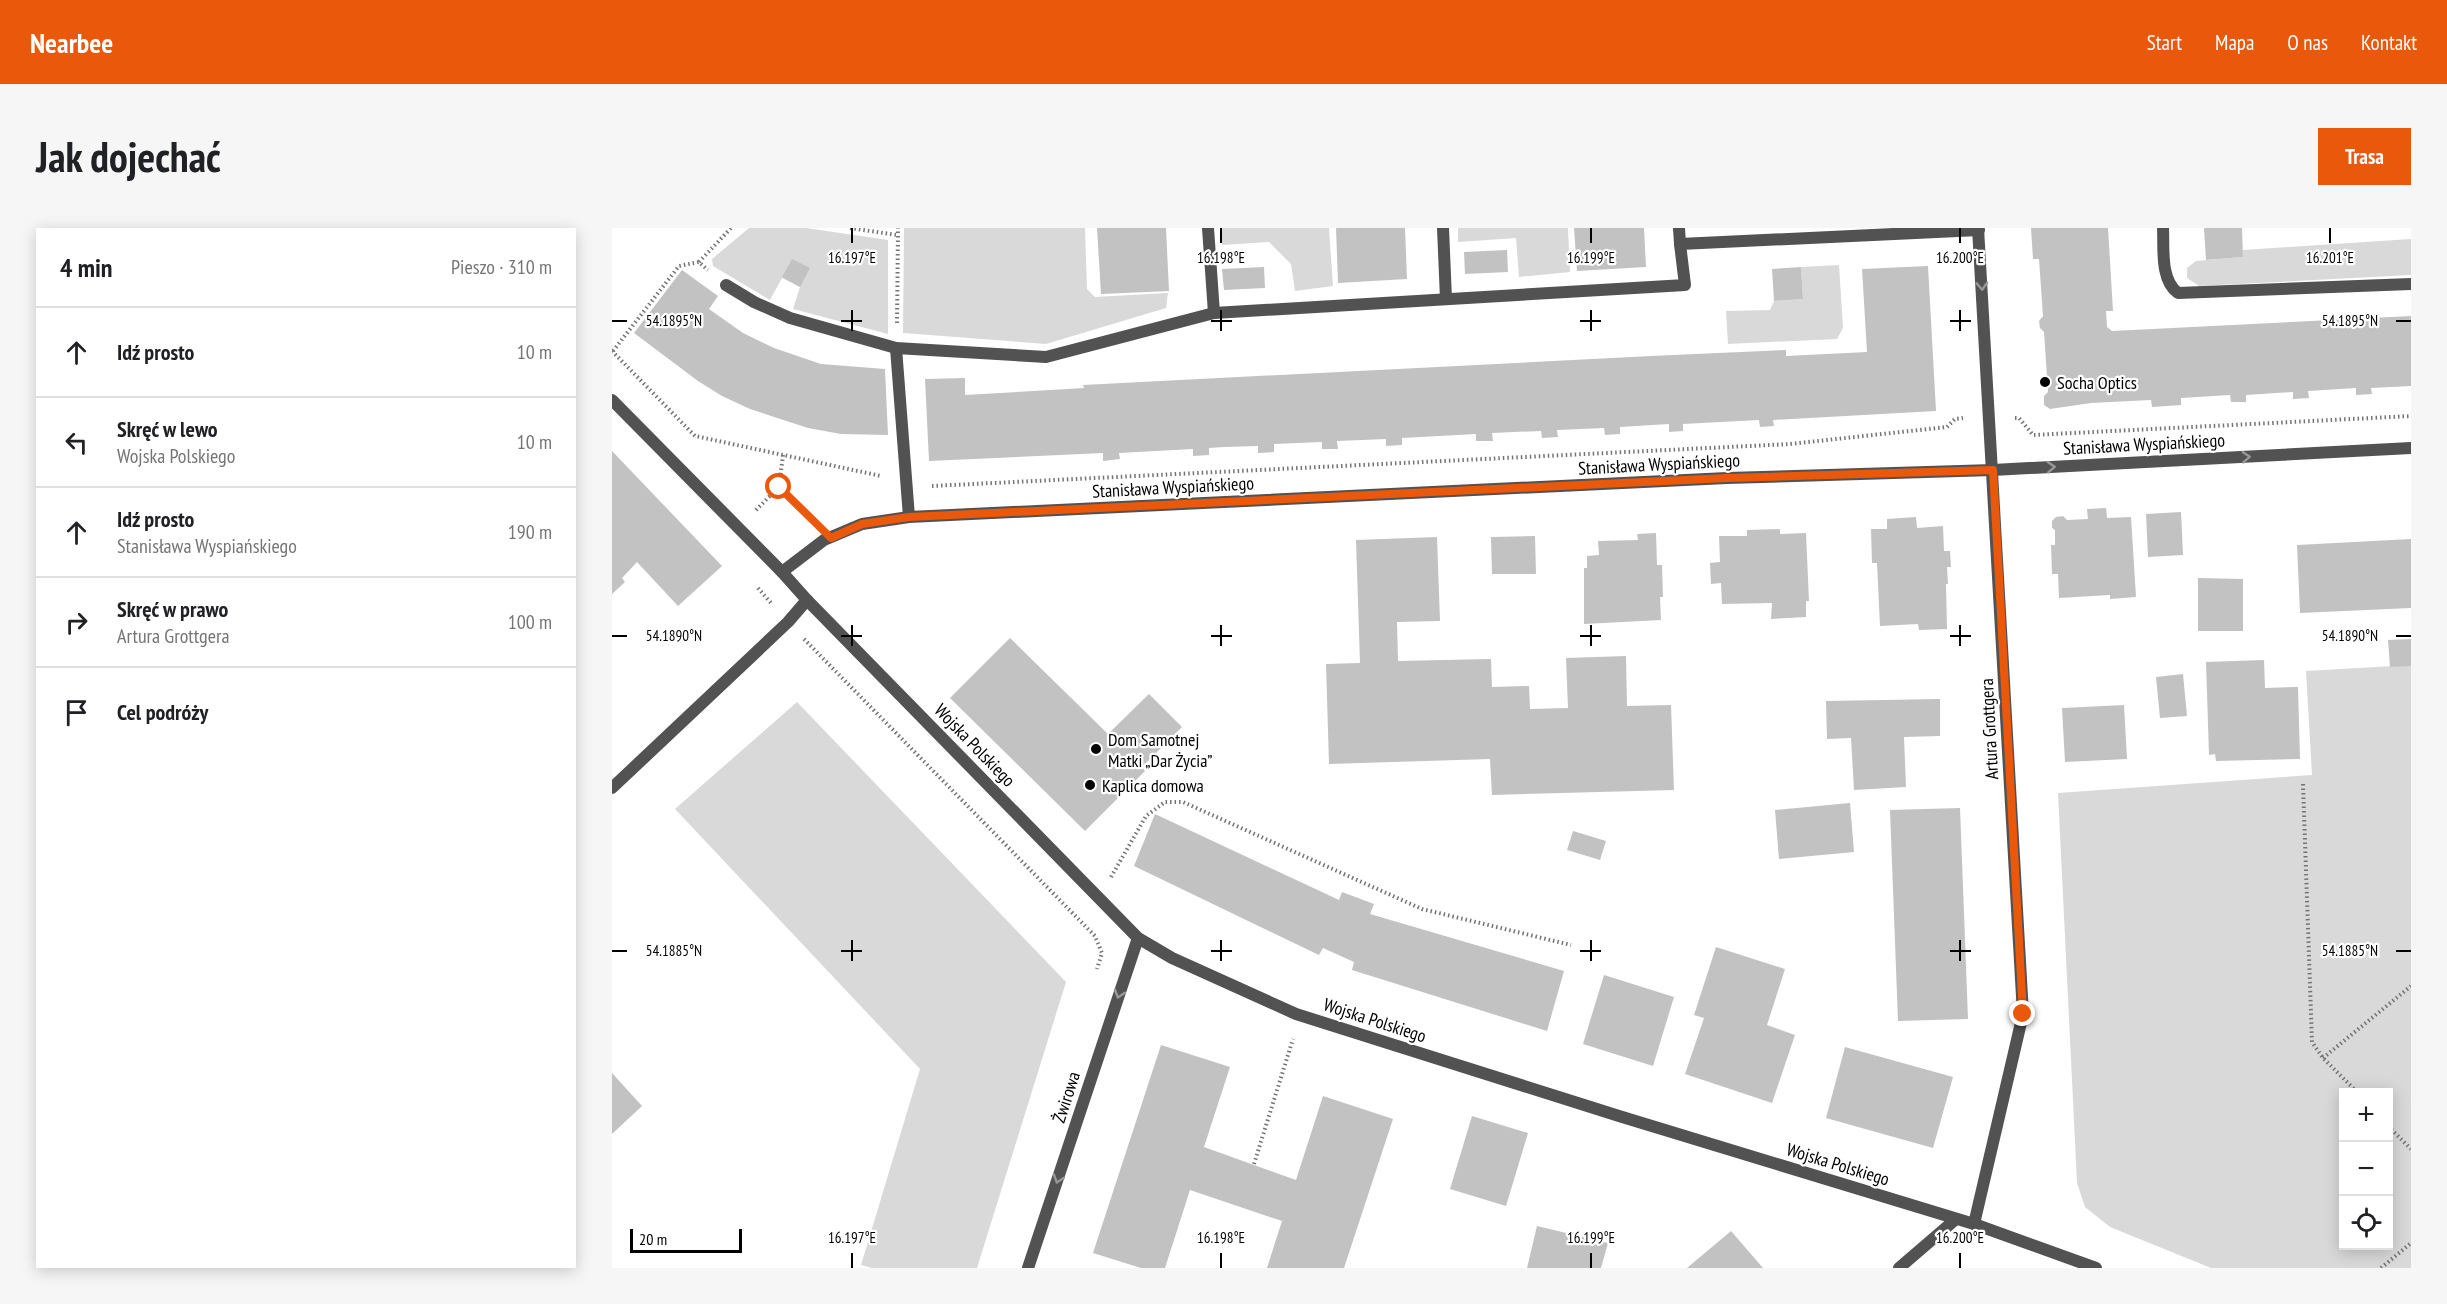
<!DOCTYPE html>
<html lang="pl">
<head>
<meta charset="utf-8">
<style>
	body { margin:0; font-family:"PT Sans Narrow",sans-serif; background:#f6f6f6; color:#202124 }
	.controls { position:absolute; right:18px; bottom:18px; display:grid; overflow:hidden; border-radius:0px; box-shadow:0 3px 15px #0003 }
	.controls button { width:54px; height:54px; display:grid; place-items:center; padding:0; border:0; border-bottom:2px solid #e0e0e0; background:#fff; color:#202124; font:30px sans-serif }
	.scale { position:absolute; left:18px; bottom:15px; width:112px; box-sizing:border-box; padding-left:6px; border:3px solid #000; border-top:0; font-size:16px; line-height:21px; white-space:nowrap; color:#000; -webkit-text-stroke:4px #fff; paint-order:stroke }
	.stop { position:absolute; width:18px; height:18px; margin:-14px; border:4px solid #ea580c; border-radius:50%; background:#fff }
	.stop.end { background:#ea580c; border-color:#fff; box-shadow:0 2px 6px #0008 }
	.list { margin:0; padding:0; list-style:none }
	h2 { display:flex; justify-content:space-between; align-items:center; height:78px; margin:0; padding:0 24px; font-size:26px }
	h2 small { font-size:20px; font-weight:400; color:#757577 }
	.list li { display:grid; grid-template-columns:39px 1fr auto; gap:18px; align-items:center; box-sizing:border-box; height:90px; padding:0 24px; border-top:2px solid #e0e0e0 }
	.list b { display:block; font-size:22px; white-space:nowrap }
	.list p { margin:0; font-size:20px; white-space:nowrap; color:#757577 }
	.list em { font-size:20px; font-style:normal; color:#757577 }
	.icon { flex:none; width:33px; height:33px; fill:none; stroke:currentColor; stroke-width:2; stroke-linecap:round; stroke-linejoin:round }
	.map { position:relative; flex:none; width:1799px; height:1040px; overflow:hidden; border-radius:0px }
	header { display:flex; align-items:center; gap:36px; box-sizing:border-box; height:84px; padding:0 30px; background:#ea580c; color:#fff }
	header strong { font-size:28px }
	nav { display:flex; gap:33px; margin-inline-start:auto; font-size:21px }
	.intro { display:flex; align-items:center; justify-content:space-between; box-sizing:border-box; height:144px; padding:0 36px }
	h1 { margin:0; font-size:42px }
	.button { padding:15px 27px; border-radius:0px; background:#ea580c; color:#fff; font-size:21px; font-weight:700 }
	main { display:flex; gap:36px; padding:0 36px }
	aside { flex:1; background:#fff; border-radius:0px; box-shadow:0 3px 15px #0003 }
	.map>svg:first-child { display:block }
	.green { fill:#d9d9d9; fill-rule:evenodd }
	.building { fill:#c2c2c2 }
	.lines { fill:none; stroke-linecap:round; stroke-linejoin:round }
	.path { stroke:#747474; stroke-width:4; stroke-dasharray:1.5 3; stroke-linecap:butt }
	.service { stroke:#525252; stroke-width:12 }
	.minor { stroke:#525252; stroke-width:12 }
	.oneway { stroke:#979797 }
	.route { stroke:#ea580c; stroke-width:8 }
	.ticks { fill:none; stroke:#000; stroke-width:2 }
	.poi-dot { fill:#000; stroke:#fff; stroke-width:2 }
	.labels { text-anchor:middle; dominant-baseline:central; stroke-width:4.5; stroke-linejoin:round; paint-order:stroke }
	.poi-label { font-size:18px; fill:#000; stroke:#fff; text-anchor:start }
	.street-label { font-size:18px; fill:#000; stroke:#fff }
	.ticks-label { font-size:15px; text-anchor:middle; fill:#000; stroke:#fff; stroke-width:4.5; stroke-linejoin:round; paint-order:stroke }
</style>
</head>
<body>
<header>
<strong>Nearbee</strong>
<nav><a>Start</a><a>Mapa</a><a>O nas</a><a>Kontakt</a></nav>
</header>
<div class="intro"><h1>Jak dojechać</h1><a class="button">Trasa</a></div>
<main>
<aside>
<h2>4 min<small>Pieszo · 310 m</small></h2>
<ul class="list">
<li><svg class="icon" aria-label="ahead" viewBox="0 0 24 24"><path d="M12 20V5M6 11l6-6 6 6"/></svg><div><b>Idź prosto</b></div><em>10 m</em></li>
<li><svg class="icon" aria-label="left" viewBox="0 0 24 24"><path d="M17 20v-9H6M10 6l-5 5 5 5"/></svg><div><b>Skręć w lewo</b><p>Wojska Polskiego</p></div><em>10 m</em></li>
<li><svg class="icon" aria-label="ahead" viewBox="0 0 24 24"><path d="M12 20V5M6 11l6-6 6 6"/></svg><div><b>Idź prosto</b><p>Stanisława Wyspiańskiego</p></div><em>190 m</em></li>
<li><svg class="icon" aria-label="right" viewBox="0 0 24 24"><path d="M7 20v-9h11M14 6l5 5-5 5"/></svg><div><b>Skręć w prawo</b><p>Artura Grottgera</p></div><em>100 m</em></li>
<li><svg class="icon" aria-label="arrive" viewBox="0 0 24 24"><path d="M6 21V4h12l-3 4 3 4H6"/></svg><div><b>Cel podróży</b></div></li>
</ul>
</aside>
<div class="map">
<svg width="1799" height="1040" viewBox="0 0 1799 1040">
	<rect width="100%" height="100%" fill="#fff"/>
	<g class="green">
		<polygon points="137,0 194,0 276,12 276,106 181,81 188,59 170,50 158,72 101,38 100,31"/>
		<polygon points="292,0 473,0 475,61 483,69 556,65 554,80 434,116 291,105"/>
		<polygon points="610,0 717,0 721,58 683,63 679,36 657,14 610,17"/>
		<polygon points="846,0 956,0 958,44 907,49 904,10 846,14"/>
		<polygon points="1799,11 1799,47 1587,58 1575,50 1575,40 1584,33 1631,29 1631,22"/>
		<polygon points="1227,37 1231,100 1225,111 1116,116 1114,83 1158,82 1162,73 1191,71 1189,39"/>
		<path d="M1799,437V1040H1599L1498,999L1473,979L1465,955L1446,565L1700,547L1694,443ZM1732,864H1776V1018H1732Z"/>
		<polygon points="185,474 454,754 365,1040 260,1040 249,1037 308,841 63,581"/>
	</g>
	<g class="building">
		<polygon points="485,0 554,0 557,63 489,66"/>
		<polygon points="724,0 793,0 795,51 726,55"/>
		<polygon points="962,0 1032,0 1034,39 965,43"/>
		<polygon points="1419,0 1496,0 1501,83 1494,83 1495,99 1500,103 1799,88 1799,158 1759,160 1760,166 1744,167 1744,160 1696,163 1697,170 1681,171 1681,164 1634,167 1634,174 1619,174 1618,167 1569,170 1569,177 1540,179 1539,172 1479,175 1438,181 1432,177 1432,168 1436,164 1432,104 1428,100 1427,93 1431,88 1427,31 1421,31"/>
		<polygon points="1592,0 1630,0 1631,29 1594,32"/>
		<polygon points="895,22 896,44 853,46 852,24"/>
		<polygon points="180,31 198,40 188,59 170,49"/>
		<polygon points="1316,38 1324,183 1161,192 1162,198 1148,199 1147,192 1071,196 1071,203 1057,204 1057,196 1008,199 1008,206 993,207 992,200 945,202 946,209 930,210 929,203 880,205 881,213 864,213 864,206 790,210 790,217 774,218 774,211 725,213 726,221 710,221 710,214 662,216 662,224 646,225 646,218 612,219 597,220 597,227 581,228 581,221 507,225 508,231 491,233 491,225 317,233 313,151 353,150 353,167 472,160 471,157 1039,128 1174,122 1174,128 1255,124 1250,41"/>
		<polygon points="652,39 653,60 612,62 610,41"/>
		<polygon points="1189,39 1191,71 1162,73 1160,41"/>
		<polygon points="70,42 106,68 97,81 131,105 162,120 209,136 273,141 276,207 229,206 196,200 138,181 110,168 86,153 22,105"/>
		<polygon points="0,223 110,338 66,378 25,334 10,350 13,354 0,366"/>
		<polygon points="1494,280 1495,290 1519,289 1524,369 1498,371 1498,367 1447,370 1446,346 1440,346 1439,317 1443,317 1443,302 1440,300 1440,293 1444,289 1451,288 1455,292 1476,291 1475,281"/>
		<polygon points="1569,284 1571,327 1536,329 1534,286"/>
		<polygon points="1304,289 1305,300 1331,298 1332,323 1338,323 1339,339 1335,339 1336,356 1334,356 1335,401 1307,402 1306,396 1268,398 1265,335 1260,335 1259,301 1275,301 1275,291"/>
		<polygon points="1168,301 1168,306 1194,305 1197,373 1194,373 1194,389 1159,391 1160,375 1110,376 1109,355 1099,356 1098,335 1108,334 1107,308 1135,308 1135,302"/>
		<polygon points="1044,305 1045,337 1050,337 1051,369 1048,369 1049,392 972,396 972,340 975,340 975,328 987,327 986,313 1026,312 1025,306"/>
		<polygon points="923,308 924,346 880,346 879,309"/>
		<polygon points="825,309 828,393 785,394 786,433 879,431 880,459 917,458 918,481 956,480 954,430 1014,428 1015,478 1059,477 1062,562 880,567 878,531 717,536 714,436 748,435 744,312"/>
		<polygon points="1799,311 1799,380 1688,385 1685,317"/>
		<polygon points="1586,350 1631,351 1631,403 1586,403"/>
		<polygon points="398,410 496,506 537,466 570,499 530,539 533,543 473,603 338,470"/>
		<polygon points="1799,411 1799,438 1778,439 1776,412"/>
		<polygon points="1652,432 1653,460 1686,459 1688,531 1604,533 1603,526 1597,527 1594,434"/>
		<polygon points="1571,446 1575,488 1548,490 1544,449"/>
		<polygon points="1328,471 1328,508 1292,509 1294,559 1242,562 1239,510 1215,511 1214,473"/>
		<polygon points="1512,477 1515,531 1453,534 1450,480"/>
		<polygon points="1238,575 1242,624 1167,631 1163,582"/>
		<polygon points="1348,580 1356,791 1286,793 1278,582"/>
		<polygon points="543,586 727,672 730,664 762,676 758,686 952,743 935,803 740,742 742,734 711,720 707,727 522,638"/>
		<polygon points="961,603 994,613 988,632 955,622"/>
		<polygon points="1104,719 1173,741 1155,797 1183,807 1160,875 1073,846 1092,790 1082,787"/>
		<polygon points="992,747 1062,769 1041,838 971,816"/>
		<polygon points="549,817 618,839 592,919 684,952 711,868 781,891 732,1040 655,1040 670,993 578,962 553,1040 529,1040 481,1025"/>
		<polygon points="1233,819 1341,849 1321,920 1214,890"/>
		<polygon points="0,845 30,878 0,906"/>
		<polygon points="860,888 916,905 894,978 838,961"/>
		<polygon points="925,998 996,1015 989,1040 915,1040"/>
		<polygon points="1119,1003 1151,1040 1075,1040"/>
	</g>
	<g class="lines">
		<g class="path">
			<polyline points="238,0 285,7"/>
			<polyline points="87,34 119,0"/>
			<polyline points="285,95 286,0"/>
			<polyline points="0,123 83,208 269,248"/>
			<polyline points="1,123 67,38 87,34 96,42"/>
			<polyline points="1403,190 1407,190 1421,207 1799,188"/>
			<polyline points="171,227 167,259 198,290"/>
			<polyline points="320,258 1178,216 1335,199 1343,191 1351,190"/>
			<polyline points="144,282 167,259"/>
			<polyline points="146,360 159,375"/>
			<polyline points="192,411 483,708 490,725 485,741"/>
			<polyline points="1691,556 1700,814 1711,830 1745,864"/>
			<polyline points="499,649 534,588 553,574 571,574 810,681 959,717"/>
			<polyline points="1711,830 1799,758"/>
			<polyline points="1776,898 1799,921"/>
			<polyline points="642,936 681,811"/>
			<polyline points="1769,1040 1799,1015"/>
		</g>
		<g class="service">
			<polyline points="596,0 602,85"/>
			<polyline points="831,0 834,71"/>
			<polyline points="1067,0 1068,16 1367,2"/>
			<path d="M1551,0C1552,20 1548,52 1566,65L1799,56"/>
			<polyline points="114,57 142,74 178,90 284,120 434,129 602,85 1073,57 1068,16"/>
			<polyline points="284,120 297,289"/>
			<polyline points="0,560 176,394 195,372"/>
		</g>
		<g class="minor">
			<polyline points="0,172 170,344 212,312 250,296 297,289 1115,250 1381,242 1799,220"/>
			<polyline points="170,344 195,372 526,710 560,730 684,786 1007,888 1362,996 1484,1040"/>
			<polyline points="1362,996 1411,786 1366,0"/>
			<polyline points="416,1040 526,710"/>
			<polyline points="1287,1040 1344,991"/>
		</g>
	</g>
	<defs><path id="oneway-chevron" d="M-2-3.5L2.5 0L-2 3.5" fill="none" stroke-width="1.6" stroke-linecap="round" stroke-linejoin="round" transform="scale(1.5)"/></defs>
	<g class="oneway">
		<use href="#oneway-chevron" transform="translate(1370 58) rotate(87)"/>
		<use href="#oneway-chevron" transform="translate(1634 229) rotate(-3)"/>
		<use href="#oneway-chevron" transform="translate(1439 239) rotate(-3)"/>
		<use href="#oneway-chevron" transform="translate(507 766) rotate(108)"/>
		<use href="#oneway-chevron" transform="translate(446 951) rotate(108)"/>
	</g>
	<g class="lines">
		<polyline class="route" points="167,259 219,310 250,296 297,289 1115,250 1381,242 1411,786"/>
	</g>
	<path class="ticks" d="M240,0V15M609,0V15M979,0V15M1348,0V15M1718,0V15M240,82V103M609,82V103M979,82V103M1348,82V103M0,93H15M229,93H250M599,93H620M968,93H989M1338,93H1359M1784,93H1799M240,397V418M609,397V418M979,397V418M1348,397V418M0,408H15M229,408H250M599,408H620M968,408H989M1338,408H1359M1784,408H1799M240,712V733M609,712V733M979,712V733M1348,712V733M0,723H15M229,723H250M599,723H620M968,723H989M1338,723H1359M1784,723H1799M240,1025V1040M609,1025V1040M979,1025V1040M1348,1025V1040"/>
	<g class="poi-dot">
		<circle cx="1433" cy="154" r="6"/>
		<circle cx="484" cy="521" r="6"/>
		<circle cx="478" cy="557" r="6"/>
	</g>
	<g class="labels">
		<g class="poi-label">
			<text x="1445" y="154">Socha Optics</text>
			<text x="496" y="511">Dom Samotnej<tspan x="496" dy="21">Matki „Dar Życia”</tspan></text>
			<text x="490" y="557">Kaplica domowa</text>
		</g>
		<g class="street-label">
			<text transform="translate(1532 216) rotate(-3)">Stanisława Wyspiańskiego</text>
			<text transform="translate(1047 236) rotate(-3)">Stanisława Wyspiańskiego</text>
			<text transform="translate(561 259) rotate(-3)">Stanisława Wyspiańskiego</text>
			<text transform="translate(1377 501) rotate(-93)">Artura Grottgera</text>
			<text transform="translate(363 517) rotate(46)">Wojska Polskiego</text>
			<text transform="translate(763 792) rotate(18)">Wojska Polskiego</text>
			<text transform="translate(454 869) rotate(-72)">Żwirowa</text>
			<text transform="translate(1226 936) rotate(17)">Wojska Polskiego</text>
		</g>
	</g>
	<g class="ticks-label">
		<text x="240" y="35">16.197°E</text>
		<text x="609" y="35">16.198°E</text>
		<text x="979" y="35">16.199°E</text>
		<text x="1348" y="35">16.200°E</text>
		<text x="1718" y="35">16.201°E</text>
		<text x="62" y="98">54.1895°N</text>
		<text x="1738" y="98">54.1895°N</text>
		<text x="62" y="413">54.1890°N</text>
		<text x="1738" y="413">54.1890°N</text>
		<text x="62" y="728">54.1885°N</text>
		<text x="1738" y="728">54.1885°N</text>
		<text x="240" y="1015">16.197°E</text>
		<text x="609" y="1015">16.198°E</text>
		<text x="979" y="1015">16.199°E</text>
		<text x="1348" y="1015">16.200°E</text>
	</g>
</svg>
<div class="controls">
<button>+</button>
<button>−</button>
<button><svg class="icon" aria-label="locate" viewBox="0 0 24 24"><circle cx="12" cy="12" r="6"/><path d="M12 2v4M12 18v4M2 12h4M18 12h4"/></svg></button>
</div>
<div class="scale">20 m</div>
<div class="stop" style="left:167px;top:259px"></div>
<div class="stop end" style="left:1411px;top:786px"></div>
</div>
</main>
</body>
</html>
